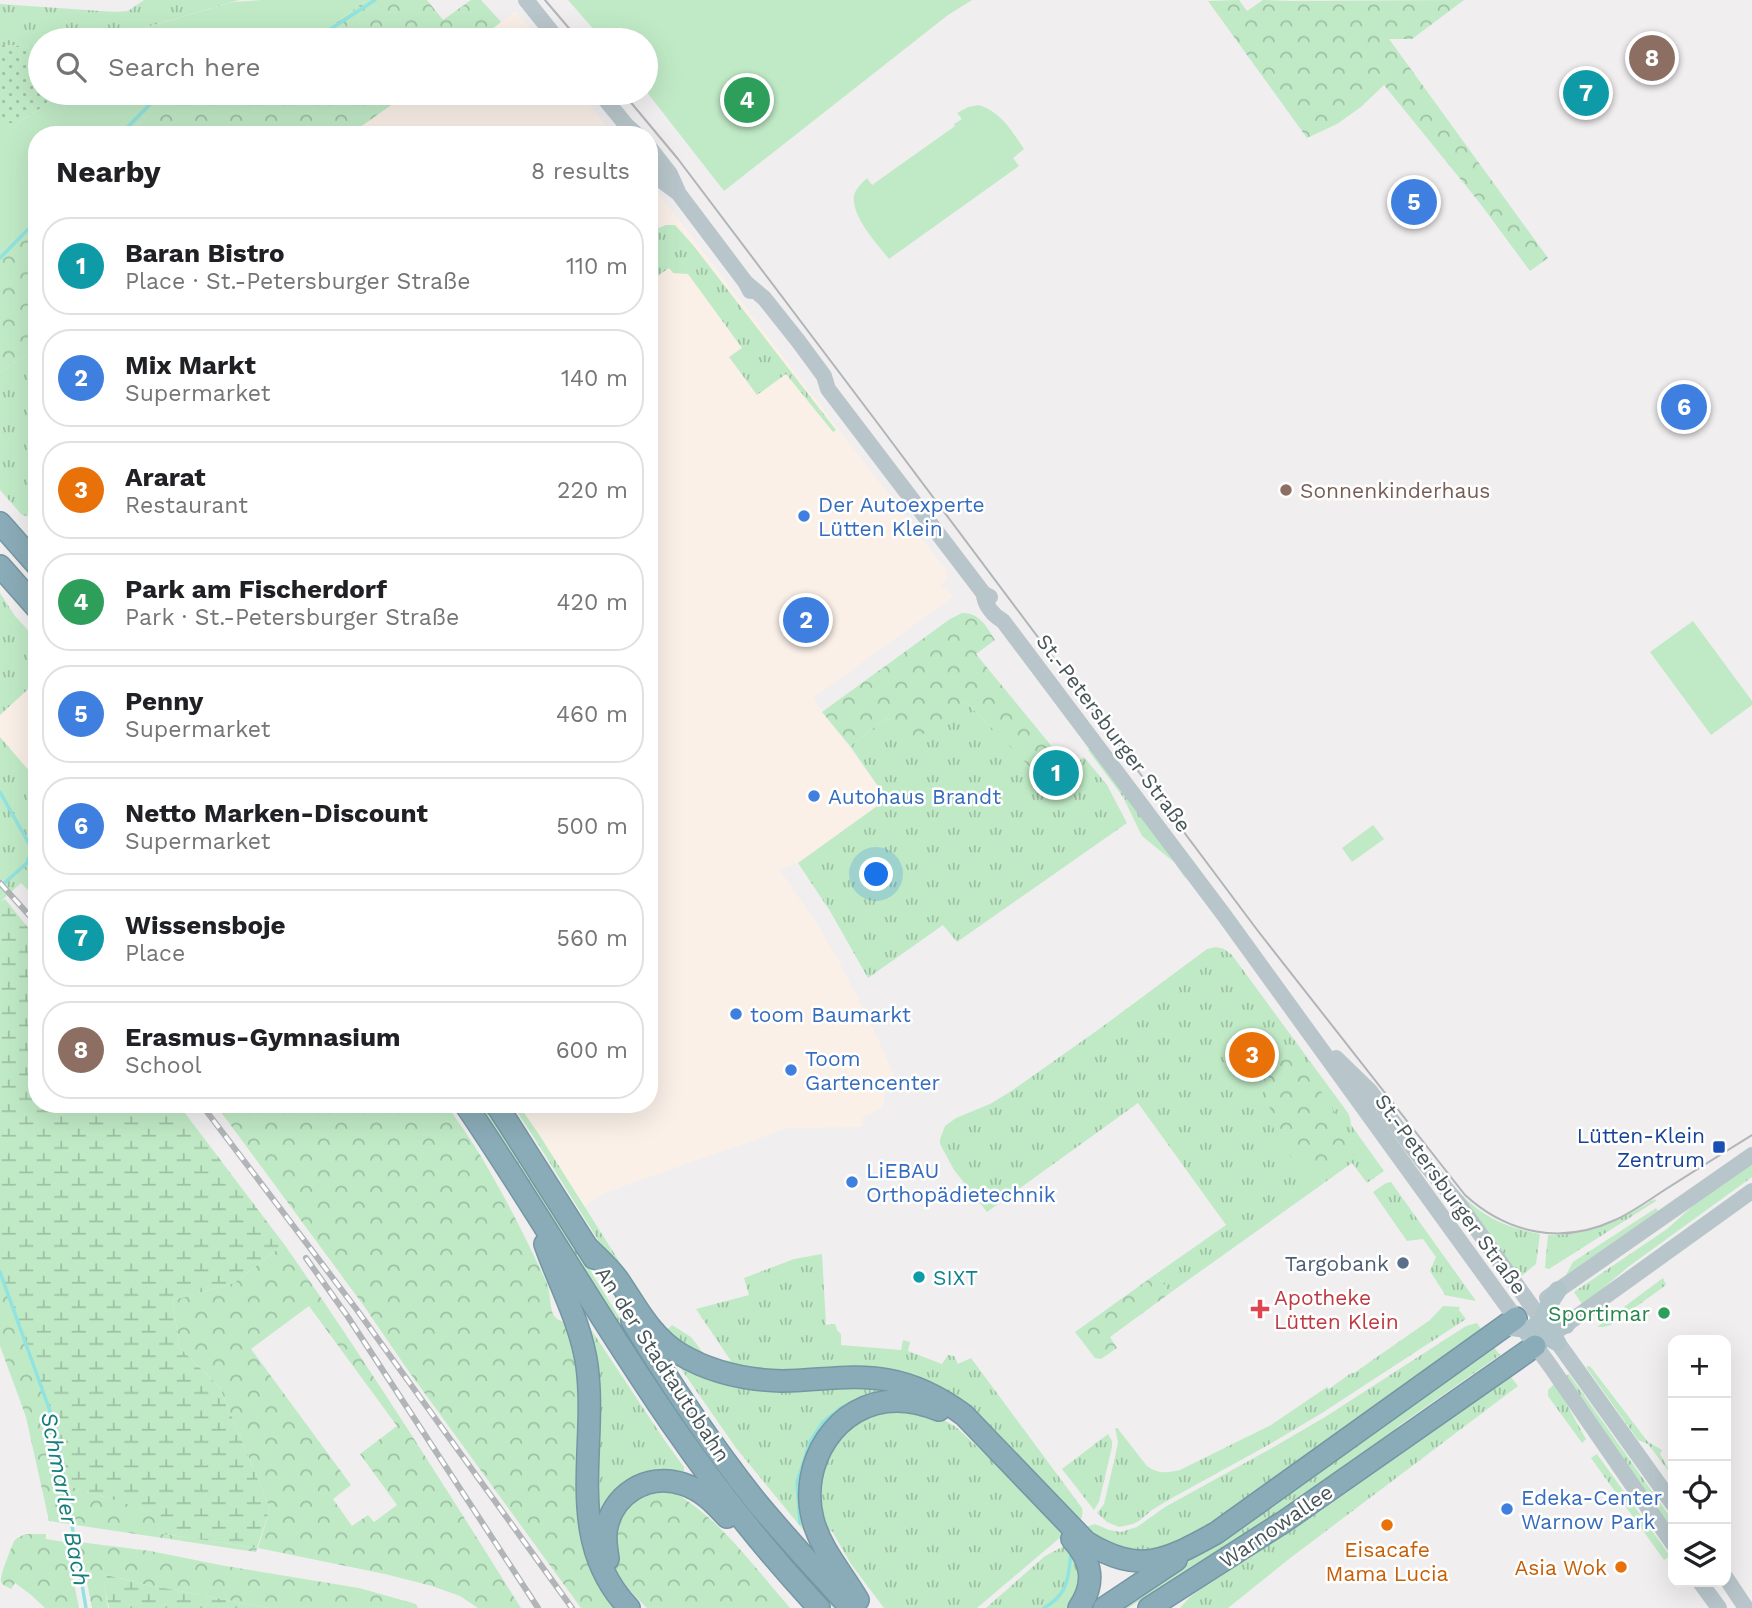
<!DOCTYPE html>
<html lang="en">
<head>
<meta charset="utf-8">
<style>
	body { margin:0; font-family:"Work Sans",sans-serif; background:#f6f6f6; color:#202124 }
	.controls { position:absolute; right:21px; bottom:21px; display:grid; overflow:hidden; border-radius:14px; box-shadow:0 7px 28px #0002 }
	.controls button { width:63px; height:63px; display:grid; place-items:center; padding:0; border:0; border-bottom:2px solid #e0e0e0; background:#fff; color:#202124; font:35px sans-serif }
	.you { position:absolute; left:877px; top:875px; width:24px; height:24px; margin:-18px; border:5px solid #fff; border-radius:50%; background:#1a73e8; box-shadow:0 0 0 10px #1a73e833 }
	.badge { display:grid; place-items:center; width:46px; height:46px; border-radius:50%; background:#2a9bcf; color:#fff; font-size:23px; font-weight:700 }
	.pin { position:absolute; translate:-50% -50%; border:4px solid #fff; box-shadow:0 2px 7px #0006 }
	.list { margin:0; padding:0; list-style:none }
	h2 { display:flex; justify-content:space-between; align-items:center; height:91px; margin:0; padding:0 28px; font-size:30px }
	h2 small { font-size:23px; font-weight:400; color:#757577 }
	.list li { display:grid; grid-template-columns:46px 1fr auto; gap:21px; align-items:center; box-sizing:border-box; height:98px; margin:0 14px 14px; padding:0 14px; border:2px solid #e0e0e0; border-radius:28px }
	.list b { display:block; font-size:26px; white-space:nowrap }
	.list p { margin:0; font-size:23px; white-space:nowrap; color:#757577 }
	.list em { font-size:23px; font-style:normal; color:#757577 }
	.icon { flex:none; width:38px; height:38px; fill:none; stroke:currentColor; stroke-width:2; stroke-linecap:round; stroke-linejoin:round }
	.map { position:relative; flex:none; width:1752px; height:1608px; overflow:hidden }
	.search { position:absolute; background:#fff; box-shadow:0 7px 28px #0002; left:28px; top:28px; width:630px; height:77px; display:flex; align-items:center; gap:18px; box-sizing:border-box; padding:0 24px; border-radius:38px; color:#757577; font-size:26px }
	.panel { position:absolute; background:#fff; box-shadow:0 7px 28px #0002; left:28px; top:126px; width:630px; height:987px; border-radius:28px }
	.map>svg:first-child { display:block }
	.commercial { fill:#faf0e8 }
	.grass { fill:url(#grass-tufts) }
	.forest { fill:url(#forest-crowns); fill-rule:evenodd }
	.wetland { fill:url(#wetland-marsh) }
	.park { fill:#c0eac6 }
	.garden { fill:url(#garden-dots) }
	.lines { fill:none; stroke-linecap:round; stroke-linejoin:round }
	.stream { stroke:#91e3e0; stroke-width:3.5 }
	.highway-casing { stroke:#7597a4; stroke-width:24 }
	.secondary { stroke:#b8c6cb; stroke-width:16 }
	.primary { stroke:#b0c4ca; stroke-width:18 }
	.highway { stroke:#8aacb8; stroke-width:21 }
	.tram { stroke:#b1b5b8; stroke-width:2 }
	.rail-casing { stroke:#b1b5b8; stroke-width:6 }
	.rail { stroke:#fff; stroke-width:3.5; stroke-dasharray:10; stroke-linecap:butt }
	.education-dot { fill:#8d6e63; stroke:#fff; stroke-width:2.5 }
	.shop-dot { fill:#3f7fe0; stroke:#fff; stroke-width:2.5 }
	.transit-dot { fill:#1a4fb4; stroke:#fff; stroke-width:2.5 }
	.service-dot { fill:#5c6f8a; stroke:#fff; stroke-width:2.5 }
	.culture-dot { fill:#0f9aa8; stroke:#fff; stroke-width:2.5 }
	.health-dot { fill:#e0444e; stroke:#fff; stroke-width:2.5 }
	.leisure-dot { fill:#2e9e5b; stroke:#fff; stroke-width:2.5 }
	.food-dot { fill:#e8710a; stroke:#fff; stroke-width:2.5 }
	.labels { text-anchor:middle; dominant-baseline:central; stroke-width:5; stroke-linejoin:round; paint-order:stroke }
	.education-label { font-size:21px; fill:#785e54; stroke:#fff; text-anchor:start }
	.shop-label { font-size:21px; fill:#366cbe; stroke:#fff; text-anchor:start }
	.street-label { font-size:21px; fill:#485659; stroke:#fff }
	.transit-label { font-size:21px; fill:#164399; stroke:#fff; text-anchor:end }
	.service-label { font-size:21px; fill:#4e5e75; stroke:#fff; text-anchor:end }
	.culture-label { font-size:21px; fill:#0d838f; stroke:#fff; text-anchor:start }
	.health-label { font-size:21px; fill:#be3a42; stroke:#fff; text-anchor:start }
	.leisure-label { font-size:21px; fill:#27864d; stroke:#fff; text-anchor:end }
	.food-label { font-size:21px; fill:#c56008; stroke:#fff }
	.water-label { font-size:23px; font-style:italic; fill:#177f7b; stroke:#fff }
</style>
</head>
<body>
<div class="map">
<svg width="1752" height="1608" viewBox="0 0 1752 1608">
	<defs>
		<pattern id="grass-tufts" width="24" height="20" patternUnits="userSpaceOnUse" patternTransform="scale(1.75)"><rect width="24" height="20" fill="#c0eac6"/><path d="M3 7l-1-3M5 7V3M7 7l1-3M15 17l-1-3M17 17v-4M19 17l1-3" fill="none" stroke="#9ec0a4"/></pattern>
		<pattern id="forest-crowns" width="20" height="18" patternUnits="userSpaceOnUse" patternTransform="scale(1.75)"><rect width="20" height="18" fill="#c0eac6"/><path d="M2 6a3 3 0 1 1 6 0M12 15a3 3 0 1 1 6 0" fill="none" stroke="#9ec0a4"/></pattern>
		<pattern id="wetland-marsh" width="20" height="14" patternUnits="userSpaceOnUse" patternTransform="scale(1.75)"><rect width="20" height="14" fill="#c0eac6"/><path d="M1 5h8M5 5V1M11 12h8M15 12V8" fill="none" stroke="#9ec0a4"/></pattern>
		<pattern id="garden-dots" width="8" height="8" patternUnits="userSpaceOnUse" patternTransform="scale(1.75)"><rect width="8" height="8" fill="#c0eac6"/><path d="M2 2h.1M6 6h.1" fill="none" stroke="#9ec0a4" stroke-width="1.8" stroke-linecap="round"/></pattern>
	</defs>
	<rect width="100%" height="100%" fill="#f0eeef"/>
	<g class="commercial">
		<polygon points="515,11 539,40 478,40"/>
		<polygon points="408,93 580,93 613,135 349,135"/>
		<polygon points="649,181 947,571 948,577 940,586 954,596 813,698 887,799 798,863 779,869 817,924 837,958 871,1024 899,1086 885,1090 884,1104 880,1109 862,1118 862,1127 788,1128 604,1193 584,1207 540,1136 518,1104 649,1104"/>
		<polygon points="37,681 37,780 0,737 0,715"/>
	</g>
	<g class="grass">
		<polygon points="144,0 239,0 103,40 40,40 40,47 0,45 0,4 115,12 128,11"/>
		<polygon points="666,225 675,225 693,245 836,430 833,432 786,374 757,395 729,357 742,348 688,274 673,273 669,268 649,282 649,232"/>
		<polygon points="37,349 37,512 31,517 22,515 0,490 0,372"/>
		<polygon points="0,593 15,616 37,640 37,681 0,715"/>
		<polygon points="965,701 1035,771 1058,754 1068,769 1084,757 1107,785 1127,823 957,942 943,925 868,978 830,911 798,863 887,799 850,746 887,718 917,738"/>
		<polygon points="0,737 37,780 37,899 21,883 0,902"/>
		<polygon points="1091,748 1186,877 1185,878 1174,862 1142,836 1123,797 1088,750"/>
		<polygon points="1216,947 1224,949 1232,955 1348,1113 1350,1118 1351,1125 1384,1171 1367,1183 1352,1163 1170,1293 1156,1274 1226,1225 1138,1103 987,1212 954,1170 940,1144 940,1139 945,1126 956,1118 990,1104 1010,1092 1102,1027 1207,949"/>
		<polygon points="478,1104 485,1104 490,1112 548,1202 632,1338 838,1608 833,1608 786,1558 743,1507 626,1341 545,1206"/>
		<path d="M512,1104H518L540,1136L648,1307L668,1329L672,1325L691,1337L707,1358L731,1361L696,1309L749,1295L744,1278L794,1259L822,1254L826,1325L835,1324L837,1330L841,1334V1345L901,1350L903,1340L910,1342L908,1351L942,1364L948,1355L954,1356L958,1364L971,1358L1082,1508C1083,1515 1082,1519 1078,1524L945,1393L761,1372L693,1355L643,1312L535,1139Z"/>
		<polygon points="1752,1163 1752,1177 1628,1267 1601,1290 1582,1304 1574,1292 1667,1229 1696,1203"/>
		<polygon points="1391,1182 1476,1301 1444,1295 1444,1293 1430,1271 1436,1257 1423,1239 1407,1241 1373,1192 1386,1183"/>
		<path d="M1451,1184C1480,1215 1497,1225 1540,1234L1536,1264L1519,1278Z"/>
		<path d="M1655,1199L1656,1201L1549,1269L1545,1268L1548,1235C1590,1236 1619,1220 1655,1199Z"/>
		<polygon points="1656,1208 1658,1211 1566,1275 1573,1262"/>
		<polygon points="1663,1278 1666,1285 1611,1325 1603,1327 1597,1327"/>
		<path d="M1443,1306L1460,1307L1459,1310L1466,1319L1322,1413L1270,1444L1172,1498L1152,1510L1139,1521L1133,1524L1119,1527L1107,1522L1097,1513L1104,1504L1115,1457L1118,1442L1115,1428L1118,1429L1147,1466C1158,1474 1167,1473 1180,1470L1271,1425L1327,1387L1329,1389L1351,1373H1354L1430,1320Z"/>
		<polygon points="586,1322 663,1438 681,1463 684,1467 684,1477 599,1522"/>
		<polygon points="1477,1323 1481,1329 1480,1332 1189,1541 1141,1555 1098,1542 1086,1527 1095,1524 1109,1530 1121,1532 1137,1527 1165,1507 1272,1448 1325,1417 1466,1326"/>
		<polygon points="1493,1346 1500,1355 1400,1425 1370,1451 1205,1560 1128,1608 1117,1608 1222,1537"/>
		<polygon points="677,1363 849,1384 898,1388 824,1428 809,1537 736,1448"/>
		<polygon points="1590,1366 1648,1442 1662,1450 1660,1454 1673,1477 1648,1444 1638,1440 1586,1367"/>
		<polygon points="1569,1374 1673,1521 1673,1530 1565,1377"/>
		<polygon points="1511,1377 1518,1386 1289,1559 1228,1608 1180,1608 1190,1597 1201,1589 1315,1515"/>
		<path d="M1554,1384C1567,1402 1575,1421 1586,1439L1582,1443L1548,1396V1390Z"/>
		<polygon points="892,1409 942,1419 956,1427 1012,1479 1063,1535 977,1608 884,1608 851,1564 832,1531 824,1532 819,1521 820,1466 852,1422"/>
		<polygon points="1108,1434 1112,1441 1112,1447 1099,1502 1094,1510 1062,1469"/>
		<polygon points="1597,1454 1670,1556 1664,1560 1591,1458"/>
		<polygon points="1070,1543 1083,1578 1070,1608 986,1608 1045,1556"/>
	</g>
	<g class="forest">
		<polygon points="366,0 427,0 443,20 471,0 481,0 501,22 478,40 290,40 318,36"/>
		<polygon points="1239,0 1247,11 1263,0 1291,1 1464,0 1412,39 1389,39 1548,258 1530,271 1479,202 1384,85 1361,107 1337,124 1307,138 1208,1"/>
		<polygon points="171,93 408,93 349,135 126,135"/>
		<polygon points="37,218 37,349 0,372 0,252"/>
		<path d="M962,613C979,612 987,627 995,640L976,654L1058,754L1035,772L965,701L917,739L887,718L850,746L822,712L950,619Z"/>
		<polygon points="1290,1044 1360,1151 1341,1162 1318,1170 1304,1168 1291,1157 1276,1139 1261,1066"/>
		<path d="M235,1104H446C461,1126 477,1148 490,1172C510,1206 527,1241 544,1277C546,1282 549,1287 549,1292C552,1309 549,1321 570,1323L575,1339L583,1458L621,1608H581L407,1369L364,1306L221,1112Z"/>
		<path d="M284,1244C367,1363 444,1485 521,1608H478L460,1596L432,1586L385,1574L258,1548L270,1509L220,1388L179,1347L173,1300L234,1283ZM309,1306L397,1426L360,1454L397,1505L374,1522L368,1515L352,1526L333,1499L351,1485L251,1349Z"/>
		<polygon points="0,1272 55,1425 65,1485 162,1514 157,1533 257,1548 256,1552 49,1521 26,1417 0,1346"/>
		<polygon points="1156,1274 1170,1293 1110,1337 1117,1348 1101,1359 1095,1358 1075,1332"/>
		<path d="M680,1489V1496C724,1524 756,1569 790,1608H647C636,1597 621,1583 616,1568C612,1554 614,1537 614,1523L637,1493Z"/>
		<path d="M26,1534H46V1539L64,1542L67,1547L79,1608H45L30,1594L15,1583L11,1589C8,1587 2,1585 1,1582C0,1574 11,1549 14,1541L17,1538Z"/>
		<polygon points="79,1542 150,1551 220,1565 359,1588 416,1604 418,1608 269,1608 143,1584 103,1574 108,1608 92,1608"/>
	</g>
	<g class="wetland">
		<polygon points="5,899 37,939 37,1104 178,1104 284,1244 234,1283 173,1300 179,1347 220,1388 270,1509 257,1548 157,1533 161,1514 65,1485 55,1425 0,1272 0,902"/>
		<polygon points="102,1574 143,1584 269,1608 109,1608"/>
	</g>
	<g class="park">
		<polygon points="262,0 366,0 318,36 290,40 103,40 233,2"/>
		<polygon points="568,0 972,0 948,15 724,191 646,91 646,40 603,40"/>
		<polygon points="63,93 171,93 126,135 37,135 37,218 0,252 0,123 18,123"/>
		<path d="M979,105C1001,112 1012,131 1024,149L1013,158L1019,166L889,259C877,244 851,216 854,196C855,189 862,183 867,178L872,185L955,126L954,124L962,119L957,113L968,107Z"/>
		<polygon points="1693,621 1752,701 1752,705 1711,735 1650,652"/>
		<polygon points="1373,825 1384,839 1352,862 1342,848"/>
	</g>
	<polygon class="garden" points="0,45 40,47 40,93 63,93 18,123 0,123"/>
	<g class="lines">
		<g class="stream">
			<polyline points="308,40 315,39 375,0"/>
			<polyline points="120,135 161,93"/>
			<polyline points="0,258 37,220"/>
			<polyline points="0,792 32,849 27,863 0,887"/>
			<polyline points="0,1272 55,1425 86,1608"/>
			<polyline points="800,1523 797,1482 810,1442 823,1422 842,1407 853,1402"/>
			<path d="M1044,1608C1069,1593 1068,1579 1071,1552"/>
		</g>
		<defs>
			<g id="highway">
				<polyline points="0,523 37,565"/>
				<polyline points="0,566 37,608"/>
				<path d="M465,1104C538,1211 602,1324 676,1430C719,1492 767,1552 819,1608"/>
				<polyline points="496,1104 594,1258"/>
				<path d="M545,1244C559,1284 581,1323 587,1366C598,1449 563,1539 629,1608"/>
				<path d="M586,1246C597,1257 610,1268 619,1281C637,1308 651,1336 680,1354C710,1372 746,1380 782,1381C817,1381 853,1373 888,1380C916,1385 941,1398 964,1415L1086,1542C1140,1575 1165,1561 1216,1533L1516,1318"/>
				<path d="M632,1321C669,1382 710,1443 754,1499C785,1537 818,1572 851,1608"/>
				<path d="M1072,1539C1092,1561 1096,1583 1079,1608"/>
				<path d="M608,1559C607,1551 605,1541 606,1532C611,1495 647,1472 683,1484C702,1490 714,1503 727,1517"/>
				<path d="M858,1600C843,1574 821,1550 813,1520C798,1464 836,1401 897,1401C912,1401 926,1405 939,1410"/>
				<polyline points="1104,1608 1176,1560"/>
				<polyline points="1149,1608 1285,1521 1535,1346"/>
			</g>
		</defs>
		<use href="#highway" class="highway-casing"/>
		<g class="secondary">
			<polyline points="526,0 558,40"/>
			<polyline points="600,93 627,126 637,135"/>
			<polyline points="649,147 670,174 679,194 746,283 750,291"/>
			<polyline points="649,165 662,181 677,192"/>
			<polyline points="746,283 764,298 799,342 824,376 828,389 984,594 990,597"/>
			<path d="M984,594C984,605 994,616 1003,621L1224,915L1551,1367L1673,1544"/>
			<polyline points="1336,1058 1370,1091 1421,1159 1458,1203 1673,1504"/>
			<polyline points="1547,1298 1752,1155"/>
			<polyline points="1557,1331 1752,1191"/>
			<polyline points="1726,1578 1746,1608"/>
			<polyline points="1700,1582 1719,1608"/>
		</g>
		<g class="primary">
			<polyline points="1504,1326 1535,1330 1557,1342"/>
			<polyline points="1535,1326 1566,1325"/>
			<path d="M1535,1346C1538,1324 1546,1308 1558,1290"/>
		</g>
		<use href="#highway" class="highway"/>
		<g class="tram">
			<polyline points="545,0 579,40"/>
			<path d="M623,93L678,159L876,421L1258,931L1465,1195C1508,1234 1562,1245 1615,1220C1633,1212 1649,1200 1666,1189C1694,1171 1723,1153 1752,1135"/>
		</g>
		<defs>
			<g id="rail">
				<polyline points="0,883 37,924"/>
				<polyline points="201,1104 357,1310 572,1608"/>
				<polyline points="306,1258 348,1317 538,1608"/>
			</g>
		</defs>
		<use href="#rail" class="rail-casing"/>
		<use href="#rail" class="rail"/>
	</g>
	<circle class="education-dot" cx="1286" cy="490" r="7"/>
	<g class="shop-dot">
		<circle cx="804" cy="516" r="7"/>
		<circle cx="814" cy="796" r="7"/>
		<circle cx="736" cy="1014" r="7"/>
		<circle cx="791" cy="1070" r="7"/>
		<circle cx="852" cy="1182" r="7"/>
		<circle cx="1507" cy="1509" r="7"/>
	</g>
	<rect class="transit-dot" x="1712" y="1140" width="14" height="14" rx="3.5"/>
	<circle class="service-dot" cx="1403" cy="1263" r="7"/>
	<circle class="culture-dot" cx="919" cy="1277" r="7"/>
	<path class="health-dot" d="M1256.5 1298.5h7v7h7v7h-7v7h-7v-7h-7v-7h7z"/>
	<circle class="leisure-dot" cx="1664" cy="1313" r="7"/>
	<g class="food-dot">
		<circle cx="1387" cy="1525" r="7"/>
		<circle cx="1621" cy="1567" r="7"/>
	</g>
	<g class="labels">
		<g class="education-label">
			<text x="1300" y="490">Sonnenkinderhaus</text>
		</g>
		<g class="shop-label">
			<text x="818" y="504">Der Autoexperte<tspan x="818" dy="24">Lütten Klein</tspan></text>
			<text x="828" y="796">Autohaus Brandt</text>
			<text x="750" y="1014">toom Baumarkt</text>
			<text x="805" y="1058">Toom<tspan x="805" dy="24">Gartencenter</tspan></text>
			<text x="866" y="1170">LiEBAU<tspan x="866" dy="24">Orthopädietechnik</tspan></text>
			<text x="1521" y="1497">Edeka-Center<tspan x="1521" dy="24">Warnow Park</tspan></text>
		</g>
		<g class="street-label">
			<text transform="translate(1114 733) rotate(53)">St.-Petersburger Straße</text>
			<text transform="translate(1451 1194) rotate(54)">St.-Petersburger Straße</text>
			<text transform="translate(663 1364) rotate(57)">An der Stadtautobahn</text>
			<text transform="translate(1276 1526) rotate(-34)">Warnowallee</text>
		</g>
		<g class="transit-label">
			<text x="1705" y="1135">Lütten-Klein<tspan x="1705" dy="24">Zentrum</tspan></text>
		</g>
		<g class="service-label">
			<text x="1389" y="1263">Targobank</text>
		</g>
		<g class="culture-label">
			<text x="933" y="1277">SIXT</text>
		</g>
		<g class="health-label">
			<text x="1274" y="1297">Apotheke<tspan x="1274" dy="24">Lütten Klein</tspan></text>
		</g>
		<g class="leisure-label">
			<text x="1650" y="1313">Sportimar</text>
		</g>
		<g class="food-label">
			<text x="1387" y="1549">Eisacafe<tspan x="1387" dy="24">Mama Lucia</tspan></text>
			<text x="1607" y="1567" text-anchor="end">Asia Wok</text>
		</g>
		<g class="water-label">
			<text transform="translate(65 1499) rotate(79)">Schmarler Bach</text>
		</g>
	</g>
</svg>
<div class="controls">
<button>+</button>
<button>−</button>
<button><svg class="icon" aria-label="locate" viewBox="0 0 24 24"><circle cx="12" cy="12" r="6"/><path d="M12 2v4M12 18v4M2 12h4M18 12h4"/></svg></button>
<button><svg class="icon" aria-label="layers" viewBox="0 0 24 24"><path d="M12 4l9 5-9 5-9-5zM3 14l9 5 9-5"/></svg></button>
</div>
<div class="you"></div>
<div class="pin badge" style="left:1056px;top:773px;background:#0f9aa8">1</div>
<div class="pin badge" style="left:806px;top:620px;background:#3f7fe0">2</div>
<div class="pin badge" style="left:1252px;top:1055px;background:#e8710a">3</div>
<div class="pin badge" style="left:747px;top:100px;background:#2e9e5b">4</div>
<div class="pin badge" style="left:1414px;top:202px;background:#3f7fe0">5</div>
<div class="pin badge" style="left:1684px;top:407px;background:#3f7fe0">6</div>
<div class="pin badge" style="left:1586px;top:93px;background:#0f9aa8">7</div>
<div class="pin badge" style="left:1652px;top:58px;background:#8d6e63">8</div>
<div class="search"><svg class="icon" aria-label="search" viewBox="0 0 24 24"><circle cx="10" cy="10" r="6"/><path d="M15 15l6 6"/></svg>Search here</div>
<section class="panel">
<h2>Nearby<small>8 results</small></h2>
<ul class="list">
<li><span class="badge" style="background:#0f9aa8">1</span><div><b>Baran Bistro</b><p>Place · St.-Petersburger Straße</p></div><em>110 m</em></li>
<li><span class="badge" style="background:#3f7fe0">2</span><div><b>Mix Markt</b><p>Supermarket</p></div><em>140 m</em></li>
<li><span class="badge" style="background:#e8710a">3</span><div><b>Ararat</b><p>Restaurant</p></div><em>220 m</em></li>
<li><span class="badge" style="background:#2e9e5b">4</span><div><b>Park am Fischerdorf</b><p>Park · St.-Petersburger Straße</p></div><em>420 m</em></li>
<li><span class="badge" style="background:#3f7fe0">5</span><div><b>Penny</b><p>Supermarket</p></div><em>460 m</em></li>
<li><span class="badge" style="background:#3f7fe0">6</span><div><b>Netto Marken-Discount</b><p>Supermarket</p></div><em>500 m</em></li>
<li><span class="badge" style="background:#0f9aa8">7</span><div><b>Wissensboje</b><p>Place</p></div><em>560 m</em></li>
<li><span class="badge" style="background:#8d6e63">8</span><div><b>Erasmus-Gymnasium</b><p>School</p></div><em>600 m</em></li>
</ul>
</section>
</div>
</body>
</html>
